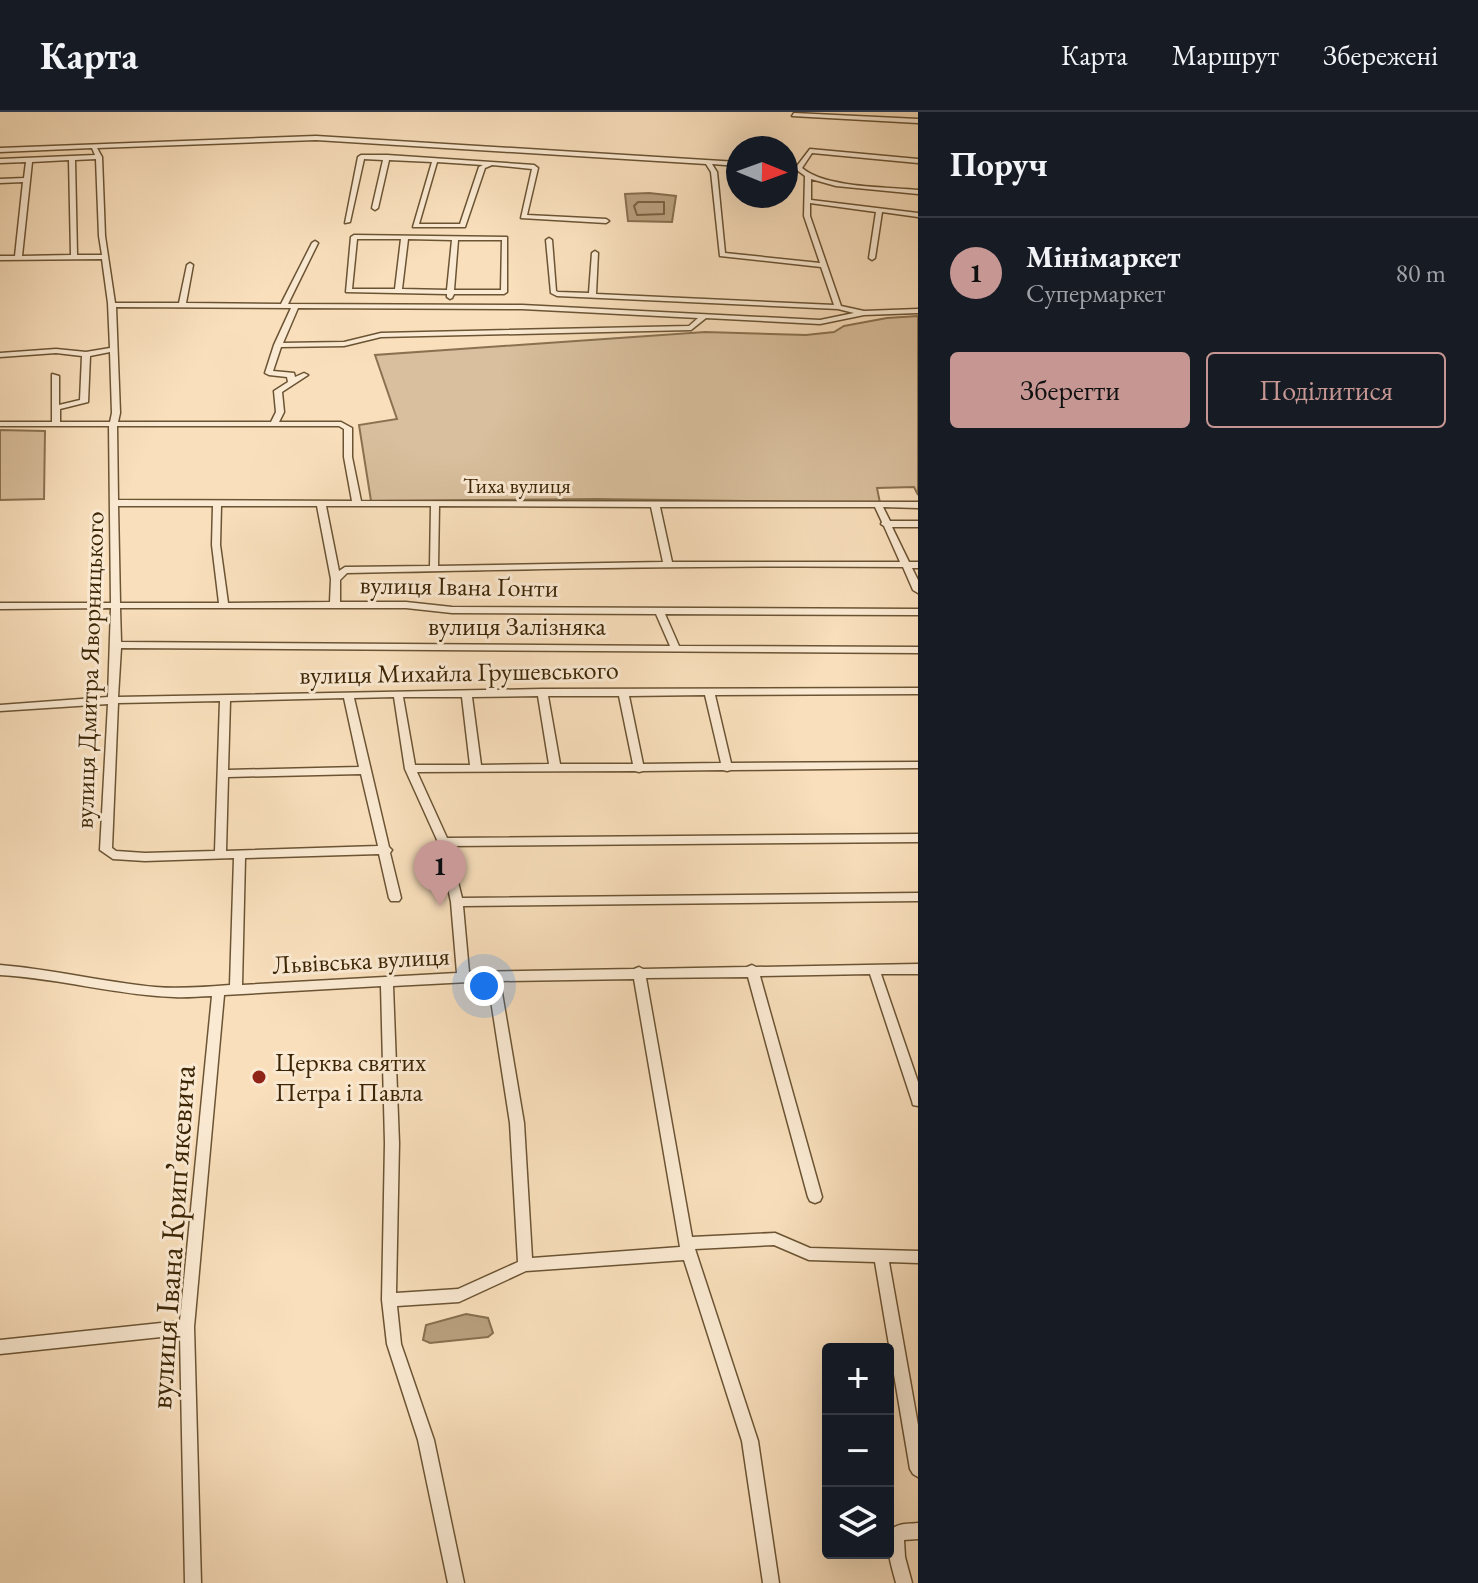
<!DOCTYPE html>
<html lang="uk">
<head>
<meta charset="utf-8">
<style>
	body { margin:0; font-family:"EB Garamond",serif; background:#242831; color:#f1f3f6 }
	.controls { position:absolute; right:24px; bottom:24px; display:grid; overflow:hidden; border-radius:8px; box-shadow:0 8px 32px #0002 }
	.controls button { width:72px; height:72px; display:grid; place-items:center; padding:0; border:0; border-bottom:2px solid #363941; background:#171b24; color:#f1f3f6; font:40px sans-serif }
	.compass { position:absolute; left:726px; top:24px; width:72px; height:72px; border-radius:50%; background:#171b24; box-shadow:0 8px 32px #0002; rotate:91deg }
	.you { position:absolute; left:484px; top:874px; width:28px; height:28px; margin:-20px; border:6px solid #fff; border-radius:50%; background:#1a73e8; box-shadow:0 0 0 12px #1a73e833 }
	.badge { display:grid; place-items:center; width:52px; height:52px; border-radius:50%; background:#c59692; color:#111; font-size:26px; font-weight:700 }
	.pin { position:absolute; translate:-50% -66px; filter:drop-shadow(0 2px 4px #0008) }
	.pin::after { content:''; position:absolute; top:42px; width:28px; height:24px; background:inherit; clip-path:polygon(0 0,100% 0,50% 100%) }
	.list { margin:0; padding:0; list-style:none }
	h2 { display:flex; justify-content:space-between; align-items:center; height:104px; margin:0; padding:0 32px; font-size:34px }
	h2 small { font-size:26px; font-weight:400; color:#9ea1a6 }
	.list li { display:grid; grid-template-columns:52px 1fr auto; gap:24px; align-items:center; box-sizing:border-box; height:112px; padding:0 32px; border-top:2px solid #363941 }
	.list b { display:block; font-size:30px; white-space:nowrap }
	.list p { margin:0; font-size:26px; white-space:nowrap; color:#9ea1a6 }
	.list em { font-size:26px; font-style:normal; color:#9ea1a6 }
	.actions { display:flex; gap:16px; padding:24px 32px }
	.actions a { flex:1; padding:18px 0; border:2px solid #c59692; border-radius:8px; text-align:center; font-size:28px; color:#c59692 }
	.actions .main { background:#c59692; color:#111 }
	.icon { flex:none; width:44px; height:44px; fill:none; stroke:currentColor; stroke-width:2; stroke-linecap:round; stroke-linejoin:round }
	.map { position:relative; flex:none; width:918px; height:1471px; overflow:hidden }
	header { display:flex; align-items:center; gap:48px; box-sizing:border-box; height:112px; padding:0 40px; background:#171b24; border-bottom:2px solid #363941 }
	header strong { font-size:38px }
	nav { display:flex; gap:44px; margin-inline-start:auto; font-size:28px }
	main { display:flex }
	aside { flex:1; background:#171b24 }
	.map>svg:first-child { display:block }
	.green { fill:#d9bf9d; stroke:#8a7251; stroke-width:2 }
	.water { fill:#b9a07e; stroke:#876f4e; stroke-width:2 }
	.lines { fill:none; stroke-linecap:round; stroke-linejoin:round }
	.shore { stroke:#7a6242; stroke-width:2 }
	.minor-casing { stroke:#6b5433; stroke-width:3 }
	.minor { fill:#fbead3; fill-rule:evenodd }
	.poi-dot { fill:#8f2418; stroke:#fbead3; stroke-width:3 }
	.labels { text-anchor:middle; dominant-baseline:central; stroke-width:6; stroke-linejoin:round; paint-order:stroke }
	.far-street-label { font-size:22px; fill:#3c2505; stroke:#fbead3 }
	.street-label { font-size:26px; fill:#3c2505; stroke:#fbead3 }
	.poi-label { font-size:26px; fill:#3c2505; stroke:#fbead3; text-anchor:start }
	.near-street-label { font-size:32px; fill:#3c2505; stroke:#fbead3 }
</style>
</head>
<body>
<header>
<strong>Карта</strong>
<nav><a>Карта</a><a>Маршрут</a><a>Збережені</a></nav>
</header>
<main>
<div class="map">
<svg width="918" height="1471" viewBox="0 0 918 1471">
	<rect width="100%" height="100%" fill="#f9dfbc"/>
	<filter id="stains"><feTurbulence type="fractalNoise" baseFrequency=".0025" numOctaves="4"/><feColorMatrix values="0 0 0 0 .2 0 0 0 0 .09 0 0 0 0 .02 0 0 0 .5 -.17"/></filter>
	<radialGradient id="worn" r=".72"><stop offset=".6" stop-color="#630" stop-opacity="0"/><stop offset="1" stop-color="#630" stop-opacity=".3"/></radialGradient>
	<g class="green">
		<polygon points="918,204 918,383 914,375 877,376 880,391 596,387 371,389 359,313 397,307 375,243 705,220 806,223 834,220 844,214 887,206"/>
		<polygon points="0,318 45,319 44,387 0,388"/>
	</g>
	<g class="water">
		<polygon points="649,81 676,84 672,110 628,109 625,82"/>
		<polygon points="466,1202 488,1206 493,1221 488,1225 430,1231 423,1228 426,1213"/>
	</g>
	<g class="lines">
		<polygon class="shore" points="638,90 664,90 664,102 637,103 634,94"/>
		<defs>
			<g id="minor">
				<polygon points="794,1 918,7 918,11 792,4"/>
				<path d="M316,24L738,50V54L712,52L717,60L725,141L820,151L804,104L805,64L797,58L786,57V53L797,54L810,37L918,47V51L812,41L802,56C825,76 887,75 918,78V82L836,74L811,67V88L918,101V105L882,100L875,146L872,148L869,146L876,100L810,91V104L841,194L864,199L918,197V201L864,203L820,212L706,206L691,218L381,225L344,234L281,235L273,259L294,261L295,265L304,261L308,263L282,280L284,300L279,310H341L352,316V345L361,389L918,390V396L883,395L890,409H918V415H892L909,450H918V456H912L918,468V481L913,478L903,455C718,453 533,457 347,461L340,468V490H406L452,495L918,497V503L665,502L679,534L918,535V541L121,536L118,585L542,577L918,576V582L715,583L731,651L918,650V656L731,658L727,659L723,658L643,659L639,660L635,659L417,660L447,726L918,722V730L449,734L462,786L918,781V789L463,794L469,860L634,857L639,855L643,857L747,855L752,853L756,855L918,852V862H881L918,970V994L913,993L912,989L870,862L760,864L822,1085L820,1089L815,1091L810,1089L808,1085L748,865L646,866L692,1125L775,1121L810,1136L918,1139V1151L889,1150L918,1313V1365L913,1362L910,1357L875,1150L809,1148L774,1133L695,1137L758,1329L779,1471H763L742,1329L684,1148L526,1159L459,1190L397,1194L401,1232L434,1328L464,1471H448L418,1328L387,1232L382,1188L385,1031L381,874L224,883L194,1215L201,1471H185L180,1223L0,1242V1228L180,1209L212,884C199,884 186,886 174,885C115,883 58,866 0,863V853C52,857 103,870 155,875C180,877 205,875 230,873L234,746L145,749L113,747L100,738L108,592L0,599V593L108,585L111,496L0,497V491H111L109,314H0V310H52V262L59,264V293L80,288L82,244L56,241L0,245V241L56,237L86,240L110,236L108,191L102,147L0,148V144H15L23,70L0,71V67L24,66L26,50L0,51V47L95,43L92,36L0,40V36ZM316,28L706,52L711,60L720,144L821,155L834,193L596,182L598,141L595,139L592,141L589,181L558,180L556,179L552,128L549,126L546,128L551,181L557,184L838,197L854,201L820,208L522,193L288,192L318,131L315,129L312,131L281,192L186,191L193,153L190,151L187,153L179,191H115L105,124L102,45L97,36ZM96,47L99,124L102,143H77L75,48ZM69,48L71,143L22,144L32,50ZM116,195L291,196L274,233L265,261L269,263L287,265L288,270L274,279L276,300L271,310H118L120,301ZM298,196L522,197L698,206L689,214L381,221L344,230L283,231ZM110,240L112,301L110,310H60V297L88,290L90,244ZM117,314H339L344,317V345L352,389L118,388ZM118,394H213L212,433L219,491H120ZM221,394H317L331,467L330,490L228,491L220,433ZM326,394H431L430,454L345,455L339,459ZM439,394L651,395L663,450L438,454ZM660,395H875L882,410L881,412L884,414L900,450H672ZM120,496H406L452,501L656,502L670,534L121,530ZM705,583L721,651L643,652L629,584ZM538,584L549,652L481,653L472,585ZM548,584H619L633,652H560ZM394,585L405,657L438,730L451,790L457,861L242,873L245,746L379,742L389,786L391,789H399L401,786L390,741L392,738L389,735L354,586ZM403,585H462L470,653H415ZM344,586L359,655L228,658L230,589ZM220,589L215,739L145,741L116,739L112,736L118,591ZM361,662L378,734L226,739L228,665ZM634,867L680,1135L532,1146L524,1011L500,869ZM488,869L510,1011L518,1150L458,1177L396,1181L399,1031L393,874Z"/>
				<path d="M361,43H387L534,53L538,56L527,103L606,107L609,109L606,111L521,106L532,57L492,53L485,56L465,115H413L432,50L389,48L378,96L375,98L372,96L383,48L364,47L350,110L345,111L358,45ZM437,50L483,53L479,55L460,112H419Z"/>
				<path d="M354,123L507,125V180L504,182H454L452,186L450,187L447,185V182L346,180L351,125ZM357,127H401L395,177H352ZM408,127L452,128L447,178L402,177ZM458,128H502L501,178H454Z"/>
				<path d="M918,1411V1427L904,1428L905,1445L912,1471H896C893,1459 882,1427 892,1417C898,1411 909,1412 918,1411Z"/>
			</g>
		</defs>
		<use href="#minor" class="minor-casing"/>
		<use href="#minor" class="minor"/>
	</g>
	<circle class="poi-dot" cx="259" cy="965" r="8"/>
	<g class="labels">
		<g class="far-street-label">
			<text x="517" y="373">Тиха вулиця</text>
		</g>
		<g class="street-label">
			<text transform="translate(459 474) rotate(1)">вулиця Івана Ґонти</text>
			<text x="517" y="514">вулиця Залізняка</text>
			<text transform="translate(89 558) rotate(-88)">вулиця Дмитра Яворницького</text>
			<text transform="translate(459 560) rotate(-1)">вулиця Михайла Грушевського</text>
			<text transform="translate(361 848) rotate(-3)">Львівська вулиця</text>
		</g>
		<g class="poi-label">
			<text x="275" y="950">Церква святих<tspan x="275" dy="30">Петра і Павла</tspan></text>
		</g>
		<g class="near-street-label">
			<text transform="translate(172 1125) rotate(-86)">вулиця Івана Крипʼякевича</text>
		</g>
	</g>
	<rect width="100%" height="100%" filter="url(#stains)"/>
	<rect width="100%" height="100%" fill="url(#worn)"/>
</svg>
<div class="controls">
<button>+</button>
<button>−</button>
<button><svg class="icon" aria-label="layers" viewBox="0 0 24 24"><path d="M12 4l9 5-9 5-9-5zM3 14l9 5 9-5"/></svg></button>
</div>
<svg class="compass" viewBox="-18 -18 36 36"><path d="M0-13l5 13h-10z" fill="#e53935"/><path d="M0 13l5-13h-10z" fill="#9ea1a6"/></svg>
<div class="you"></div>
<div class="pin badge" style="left:440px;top:794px">1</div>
</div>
<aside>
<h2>Поруч<small></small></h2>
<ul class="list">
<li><span class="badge">1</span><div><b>Мінімаркет</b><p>Супермаркет</p></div><em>80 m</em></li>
</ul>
<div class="actions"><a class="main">Зберегти</a><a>Поділитися</a></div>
</aside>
</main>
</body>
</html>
